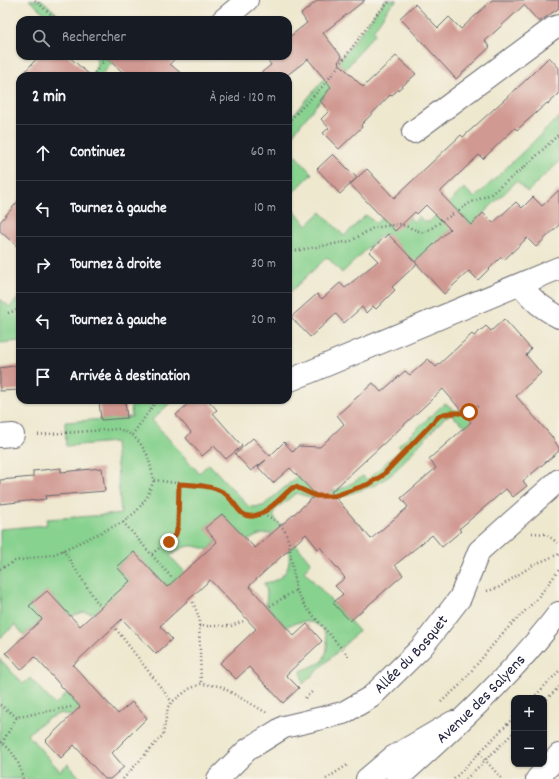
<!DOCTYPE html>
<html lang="fr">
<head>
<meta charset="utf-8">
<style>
	body { margin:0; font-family:Dekko,sans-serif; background:#20242c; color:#f1f3f6 }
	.controls { position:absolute; right:12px; bottom:12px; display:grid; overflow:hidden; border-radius:8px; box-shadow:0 1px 3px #0004 }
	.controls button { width:36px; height:36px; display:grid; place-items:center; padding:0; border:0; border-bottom:1px solid #363941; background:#171b24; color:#f1f3f6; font:20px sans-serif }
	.stop { position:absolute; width:12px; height:12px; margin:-9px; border:3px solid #b45309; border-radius:50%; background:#fff }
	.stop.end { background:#b45309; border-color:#fff; box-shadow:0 1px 4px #0008 }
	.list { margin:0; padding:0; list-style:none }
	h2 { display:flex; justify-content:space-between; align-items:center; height:52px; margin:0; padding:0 16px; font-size:17px }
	h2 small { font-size:13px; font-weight:400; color:#9ea1a6 }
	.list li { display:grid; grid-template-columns:26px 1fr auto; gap:12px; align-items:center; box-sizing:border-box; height:56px; padding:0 16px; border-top:1px solid #363941 }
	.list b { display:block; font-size:15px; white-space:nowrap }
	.list em { font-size:13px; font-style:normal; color:#9ea1a6 }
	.icon { flex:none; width:22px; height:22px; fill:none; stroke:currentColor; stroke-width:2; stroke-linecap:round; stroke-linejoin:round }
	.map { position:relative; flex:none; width:559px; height:779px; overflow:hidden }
	.search { position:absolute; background:#171b24; box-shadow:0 1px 3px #0004; left:16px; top:16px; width:276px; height:44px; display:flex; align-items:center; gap:10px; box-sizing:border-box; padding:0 14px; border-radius:12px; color:#9ea1a6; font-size:15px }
	.panel { position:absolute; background:#171b24; box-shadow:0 1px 3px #0004; left:16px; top:72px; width:276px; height:332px; border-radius:12px }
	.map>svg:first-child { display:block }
	.green { fill:#88d28f; stroke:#557a65 }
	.building { fill:#d09992; fill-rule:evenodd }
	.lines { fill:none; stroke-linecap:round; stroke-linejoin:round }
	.minor-casing { stroke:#69676f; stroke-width:24 }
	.major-casing { stroke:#69676f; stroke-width:24 }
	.path { stroke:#69676f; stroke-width:2.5; stroke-dasharray:1 3; stroke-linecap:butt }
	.minor { stroke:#fff; stroke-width:22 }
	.major { stroke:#fff; stroke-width:22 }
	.route { stroke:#b45309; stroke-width:5 }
	.labels { text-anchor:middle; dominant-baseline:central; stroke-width:3; stroke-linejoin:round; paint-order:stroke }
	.street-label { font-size:16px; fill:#22223b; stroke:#f7f3e8 }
</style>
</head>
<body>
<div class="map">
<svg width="559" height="779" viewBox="0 0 559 779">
	<rect width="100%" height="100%" fill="#f7f3e8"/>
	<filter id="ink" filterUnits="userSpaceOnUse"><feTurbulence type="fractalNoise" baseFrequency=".025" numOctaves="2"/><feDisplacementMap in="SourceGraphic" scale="8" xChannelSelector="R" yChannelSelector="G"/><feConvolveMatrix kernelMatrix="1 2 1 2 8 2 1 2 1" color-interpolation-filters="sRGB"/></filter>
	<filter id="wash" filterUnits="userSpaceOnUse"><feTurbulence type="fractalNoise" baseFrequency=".012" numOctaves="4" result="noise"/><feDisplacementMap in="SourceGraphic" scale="16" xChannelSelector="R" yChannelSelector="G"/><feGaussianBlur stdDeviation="0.9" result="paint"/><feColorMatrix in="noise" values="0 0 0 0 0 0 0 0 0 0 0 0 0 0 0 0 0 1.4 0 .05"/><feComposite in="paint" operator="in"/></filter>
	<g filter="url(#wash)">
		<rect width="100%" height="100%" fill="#eee8cf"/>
		<g class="green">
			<polygon points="29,0 42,0 64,20 52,20"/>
			<polygon points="385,0 397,0 389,7 373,31 375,33 288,140 288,118 298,110 339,61"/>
			<polygon points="94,56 104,56 112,63 100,76 91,76 96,68 97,59"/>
			<polygon points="559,117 559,162 527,192 517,181 471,225 463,217 415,262 387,234 379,237 342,273 327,257 288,294 288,204 307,225 321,212 344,236 366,215 376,223 397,203 414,222 419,216 423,221 429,222 464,188 475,198"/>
			<polygon points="288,147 312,174 288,197"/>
			<polygon points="20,296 20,341 0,343 0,299 10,307"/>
			<path d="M476,396L490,406L467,427L451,415L445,417L391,475L375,485L332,500H319L296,493L274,511V517L311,563L304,571L359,631L303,684L301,671L322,662C324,658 327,652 327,648C330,622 305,616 286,627L266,605L267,592L264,583C309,579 288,512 248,541L222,514L205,528L217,541L208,550C190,543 185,545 170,556L185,572L168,587L134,552L117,567L130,581L95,613L84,612L71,616L47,591L29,606L42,619L24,635L15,625L0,638V529L46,525L47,519L121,514L115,442L66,446L65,422L132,417L130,400H173L152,420L199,473L209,464L249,507L263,506L298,476L315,493C335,492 346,488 363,476L367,480L401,449L398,446L445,403L454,410L459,411Z"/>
			<polygon points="0,659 23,684 30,678 55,705 67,693 81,708 71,716 61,713 47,719 27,734 60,771 68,764 81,779 0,779"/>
		</g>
		<g id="blocks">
			<g class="building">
				<polygon points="318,0 365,0 323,33 342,57 338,62 363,87 396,56 416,74 391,96 390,95 361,125 362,127 339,149 323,133 329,128 321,119 329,111 320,101 331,87 308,59 286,76 257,76 271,65 265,56 288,56 288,38 307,23 301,14"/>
				<polygon points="492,0 559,0 559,8 539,22 524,5 485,41 490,47 456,79 400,18 415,4 438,28 449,17 461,29"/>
				<polygon points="39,56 68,56 91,76 21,76"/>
				<polygon points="104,56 177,56 170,64 184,76 127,76"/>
				<polygon points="549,57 559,68 559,94 548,104 547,103 517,130 515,128 483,159 479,155 441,191 442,195 471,225 483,213 493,223 516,202 522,208 533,197 542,206 559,190 559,225 536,247 527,238 504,260 501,257 478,280 469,271 444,294 415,262 450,229 426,205 417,214 415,212 395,231 350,184 367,169 394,198 461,135 463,137 526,80"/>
				<polygon points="333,154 357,178 340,194 317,169"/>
				<polygon points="20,199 20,249 0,231 0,222"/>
				<polygon points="388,234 417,264 392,287 395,290 376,309 373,306 366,313 362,307 344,323 336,314 310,337 291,317 317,294 322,299 340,283 345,288 378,261 369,252"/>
				<path d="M504,319L531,349L526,355L541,373L516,396L553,438L559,448V451L523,481L527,486L513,497L506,489L459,529L461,531L442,547L432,535L395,565L403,575L350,621L333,603L343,594L335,586L345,578L320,547L318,549L306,534L249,586L294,636L307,624L322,641L286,675L299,688L283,703L249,667L236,679L220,663L256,629L210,580L160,626L172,639L156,654L122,619L73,665L118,714L132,702L147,718L112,753L124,767L110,779H105L74,745L61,758L45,741L80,707L35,657L21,670L6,653L42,619L29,606L47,591L80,626L130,581L117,567L134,552L167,587L217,542L205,528L222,514L255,548L316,495L290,468L273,483L258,467L266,460L251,471L235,454L253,438L270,456L284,442L293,452L298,446L320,447L344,424L337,415L373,383L381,392L405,371L410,375L428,359L436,367L472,334L474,336L486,326L491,331ZM443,389L471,422L429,459L436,468L401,498L408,507L371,539L331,492Z"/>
				<polygon points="20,365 20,390 0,391 0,368"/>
				<polygon points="99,400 125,400 127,418 101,420"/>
				<polygon points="192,400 208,400 217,410 213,413 242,446 226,459 214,446 202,456 186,438 191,432 176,415"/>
				<polygon points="61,468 61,472 102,468 105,491 45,496 46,499 0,504 0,480 33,477 33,471"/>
			</g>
		</g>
	</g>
	<g filter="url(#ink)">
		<use href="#blocks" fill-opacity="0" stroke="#69676f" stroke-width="1"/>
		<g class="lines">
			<defs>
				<g id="minor">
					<polyline points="223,20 247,0"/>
					<polyline points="413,132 553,28 559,26"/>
					<path d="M522,285C532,301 543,308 559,317"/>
					<polyline points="288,381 559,268"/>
					<polyline points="0,436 13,435"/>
					<path id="s1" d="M218,779L247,750L284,727L343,713L371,697L422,647L460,598L479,551L559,480"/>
					<polyline points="367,779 393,757 453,722"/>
					<polyline points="537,779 559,755"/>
				</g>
				<g id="major">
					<path id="s2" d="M397,779C456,726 511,676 559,613"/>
				</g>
			</defs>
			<use href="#minor" class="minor-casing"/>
			<use href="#major" class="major-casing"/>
			<g class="path">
				<polyline points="35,0 57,20"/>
				<polyline points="92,76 104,61 98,56"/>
				<polyline points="288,122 325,84 377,14 391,0"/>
				<polyline points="288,252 351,241 373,228 400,224 424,233 470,203 491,194 528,164 559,134"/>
				<polyline points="8,313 20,309"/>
				<polyline points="132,435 157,400"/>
				<polyline points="154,480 213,488 225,493 243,513 247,516 262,515 272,518 284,529 289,543 296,590 305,606 350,658"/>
				<path d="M262,514L292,488L296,487L316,496L334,497L369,484L382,476L439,415C448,411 452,414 461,414C468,414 473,410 478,406"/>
				<polyline points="123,522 172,578"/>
				<polyline points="532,533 546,534 559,544"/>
				<polyline points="63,550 99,605"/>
				<polyline points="152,554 176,534 179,484"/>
				<polyline points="0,569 15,561 55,554 123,522 137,511 147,497 154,480 148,456 140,443 132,435 119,429 35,435"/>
				<polyline points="487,591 498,588 533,565 559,554"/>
				<polyline points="193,602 199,618 201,684"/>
				<polyline points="270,606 296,590"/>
				<polyline points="199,626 231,626 244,621"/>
				<polyline points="116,629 172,702"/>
				<polyline points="305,698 313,691"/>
				<polyline points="533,698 559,671"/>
				<polyline points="441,702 459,686 501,635 536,600 559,570"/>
				<polyline points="544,702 559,687"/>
				<polyline points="0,705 17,717"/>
				<path d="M0,742C14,750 20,764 23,779"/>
				<polyline points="2,743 17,717 71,707"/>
				<polyline points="479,753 502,779"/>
				<polyline points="123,779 163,735 168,707 172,702 189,689 201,684 220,686 267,713"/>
				<polyline points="326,779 349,764"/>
				<polyline points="454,779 514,717"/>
				<polyline points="466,779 514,732"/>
			</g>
			<use href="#minor" class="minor"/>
			<use href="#major" class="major"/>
		</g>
	</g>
	<g class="lines" filter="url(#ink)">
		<path class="route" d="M169,542L176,534L178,526L179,484C193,485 212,485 224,493C232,498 236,509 243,514C259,524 281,497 292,488L296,487L316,496H334L369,484L382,476L439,416C449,410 458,415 469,412"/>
	</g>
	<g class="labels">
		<g class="street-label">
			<text stroke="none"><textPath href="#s1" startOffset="236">Allée du Bosquet</textPath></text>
			<text stroke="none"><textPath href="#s2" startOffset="116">Avenue des Salyens</textPath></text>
		</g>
	</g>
</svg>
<div class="controls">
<button>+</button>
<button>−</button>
</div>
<div class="stop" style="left:469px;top:412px"></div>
<div class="stop end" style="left:169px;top:542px"></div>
<div class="search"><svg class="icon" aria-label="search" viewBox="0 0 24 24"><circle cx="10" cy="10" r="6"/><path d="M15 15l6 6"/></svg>Rechercher</div>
<section class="panel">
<h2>2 min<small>À pied · 120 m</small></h2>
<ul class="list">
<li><svg class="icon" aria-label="ahead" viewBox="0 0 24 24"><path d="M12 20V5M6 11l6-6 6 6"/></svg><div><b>Continuez</b></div><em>60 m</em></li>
<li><svg class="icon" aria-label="left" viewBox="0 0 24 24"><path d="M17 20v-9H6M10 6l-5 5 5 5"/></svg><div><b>Tournez à gauche</b></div><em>10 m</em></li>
<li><svg class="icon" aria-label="right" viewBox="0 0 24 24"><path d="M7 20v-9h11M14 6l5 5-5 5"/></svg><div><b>Tournez à droite</b></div><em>30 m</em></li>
<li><svg class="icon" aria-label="left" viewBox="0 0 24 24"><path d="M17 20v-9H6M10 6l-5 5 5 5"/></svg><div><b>Tournez à gauche</b></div><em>20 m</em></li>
<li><svg class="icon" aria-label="arrive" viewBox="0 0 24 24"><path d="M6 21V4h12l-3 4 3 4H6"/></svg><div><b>Arrivée à destination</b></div></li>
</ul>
</section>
</div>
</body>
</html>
